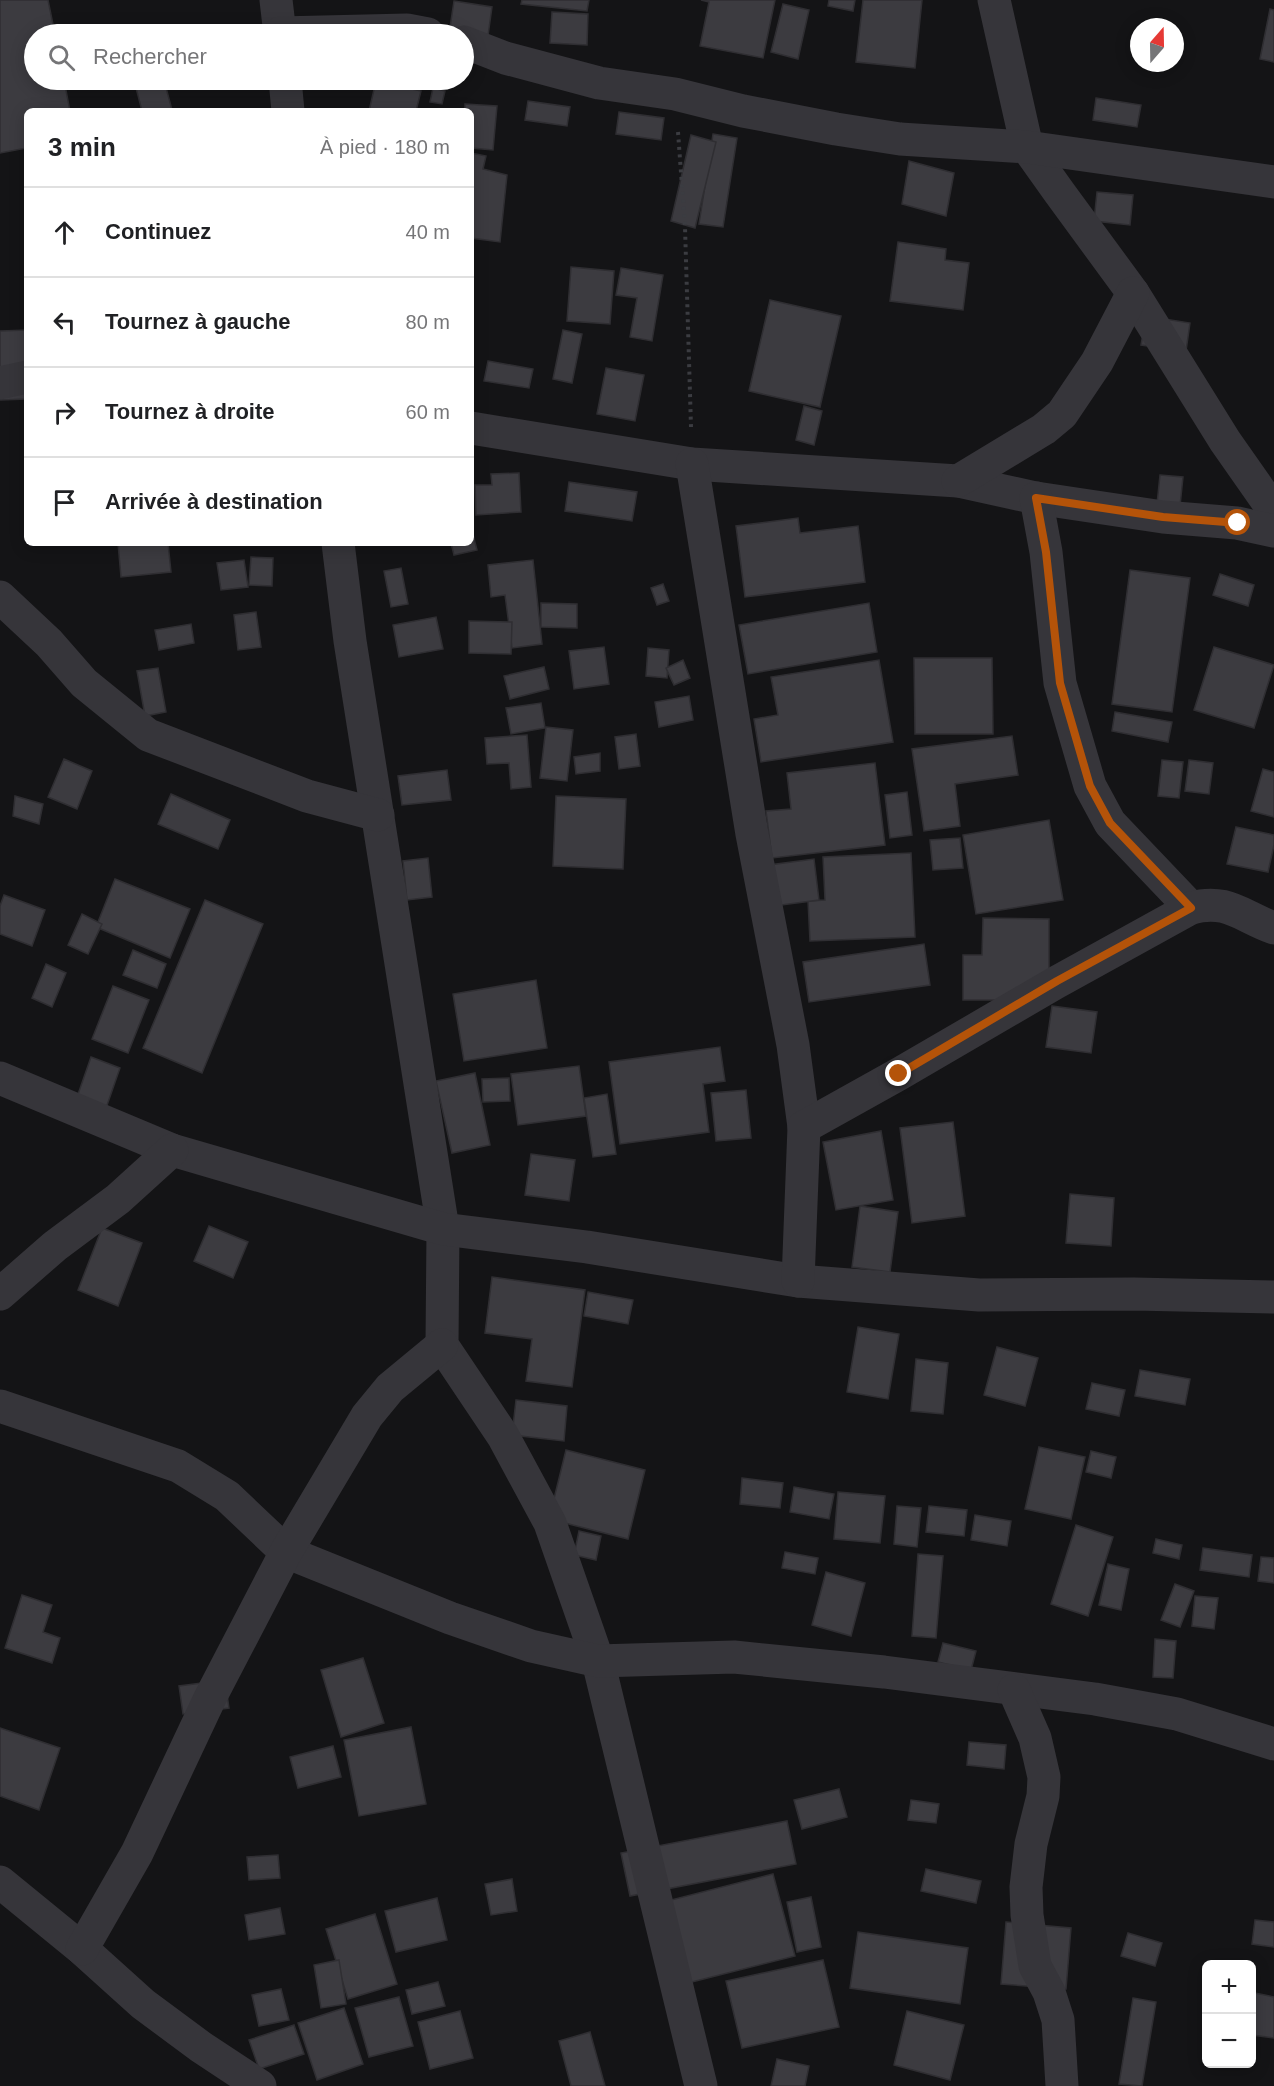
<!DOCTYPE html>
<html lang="fr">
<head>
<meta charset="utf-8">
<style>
	body { margin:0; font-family:Helvetica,sans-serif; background:#f6f6f6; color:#202124 }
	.controls { position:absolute; right:18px; bottom:18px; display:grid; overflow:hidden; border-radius:9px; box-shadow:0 3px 15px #0003 }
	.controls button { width:54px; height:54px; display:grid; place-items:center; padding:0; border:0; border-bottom:2px solid #e0e0e0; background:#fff; color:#202124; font:30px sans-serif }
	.compass { position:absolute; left:1130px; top:18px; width:54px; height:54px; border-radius:50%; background:#fff; box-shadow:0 3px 15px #0003; rotate:20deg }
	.stop { position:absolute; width:18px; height:18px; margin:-14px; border:4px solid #b45309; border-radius:50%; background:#fff }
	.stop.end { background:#b45309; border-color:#fff; box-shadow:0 2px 6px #0008 }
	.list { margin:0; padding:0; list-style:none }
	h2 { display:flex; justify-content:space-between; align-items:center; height:78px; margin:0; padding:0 24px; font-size:26px }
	h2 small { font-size:20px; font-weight:400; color:#757577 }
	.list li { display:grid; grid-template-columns:39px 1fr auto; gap:18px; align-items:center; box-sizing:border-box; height:90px; padding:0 24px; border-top:2px solid #e0e0e0 }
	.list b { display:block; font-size:22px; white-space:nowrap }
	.list em { font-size:20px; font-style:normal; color:#757577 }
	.icon { flex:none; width:33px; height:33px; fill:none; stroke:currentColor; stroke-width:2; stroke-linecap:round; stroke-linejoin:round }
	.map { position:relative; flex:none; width:1274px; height:2086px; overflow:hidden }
	.search { position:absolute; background:#fff; box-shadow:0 3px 15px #0003; left:24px; top:24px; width:450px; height:66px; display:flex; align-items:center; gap:15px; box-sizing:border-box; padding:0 21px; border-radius:33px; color:#757577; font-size:22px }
	.panel { position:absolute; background:#fff; box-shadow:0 3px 15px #0003; left:24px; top:108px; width:450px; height:438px; border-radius:9px }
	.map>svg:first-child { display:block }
	.building { fill:#3c3b40; stroke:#2f2e32; stroke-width:1.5 }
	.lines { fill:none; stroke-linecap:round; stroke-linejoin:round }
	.path { stroke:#3b3c41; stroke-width:4; stroke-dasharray:3 4.5; stroke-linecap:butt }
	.street { stroke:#36353a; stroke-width:33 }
	.route { stroke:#b45309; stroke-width:8 }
</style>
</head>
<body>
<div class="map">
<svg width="1274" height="2086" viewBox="0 0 1274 2086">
	<rect width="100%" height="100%" fill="#141416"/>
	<g class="building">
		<polygon points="0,0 48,0 55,34 34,34 34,80 64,80 70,111 27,111 27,148 0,153"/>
		<polygon points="522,0 589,0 587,11 521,4"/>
		<polygon points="701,0 775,0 763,58 700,46 709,2"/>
		<polygon points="829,0 855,0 853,11 828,6"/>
		<polygon points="863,0 922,0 915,68 856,62"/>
		<polygon points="454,1 492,7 486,50 464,34 449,34"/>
		<polygon points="783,4 809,10 798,59 771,52"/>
		<polygon points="1270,9 1274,10 1274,62 1260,59"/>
		<polygon points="552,12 588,14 587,45 550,43"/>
		<polygon points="134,80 164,80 172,110 142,111"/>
		<rect x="173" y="80" width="24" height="9"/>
		<polygon points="376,81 421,91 416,111 369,111"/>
		<polygon points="433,88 445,91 442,104 430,102"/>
		<polygon points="1096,98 1141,105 1137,127 1093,120"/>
		<polygon points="528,101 570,107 567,126 525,120"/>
		<polygon points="465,104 497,106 493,150 471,148 471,111 465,111"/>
		<polygon points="619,112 664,118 661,140 616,134"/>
		<polygon points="713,134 737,138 723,227 699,224"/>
		<polygon points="691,135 716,142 695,228 671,221"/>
		<polygon points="471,153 486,156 483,169 507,175 500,242 471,238"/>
		<polygon points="909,161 954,173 946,216 902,204"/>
		<polygon points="1097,192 1133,195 1130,225 1094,221"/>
		<polygon points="898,242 946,249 945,260 969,263 963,310 890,301"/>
		<polygon points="571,267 614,271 610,324 567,321"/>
		<polygon points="621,268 663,275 652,341 630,337 637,298 616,295"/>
		<polygon points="770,300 841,316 820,407 749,391"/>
		<polygon points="1146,316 1190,323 1186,351 1141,345"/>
		<polygon points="27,330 27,399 0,400 0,331"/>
		<polygon points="563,330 582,334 572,383 553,379"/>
		<polygon points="488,361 533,369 529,388 484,381"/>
		<polygon points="606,368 644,375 635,421 597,414"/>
		<polygon points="804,406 822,411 814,445 796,440"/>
		<polygon points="519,473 521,512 476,515 475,485 492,485 491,474"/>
		<polygon points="1160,475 1183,477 1180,506 1157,504"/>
		<polygon points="569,482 637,492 632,521 565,511"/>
		<polygon points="798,518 800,533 858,526 865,582 745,597 736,526"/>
		<polygon points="471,527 477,550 454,555 451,543 471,543"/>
		<polygon points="118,543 168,543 171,572 121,577"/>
		<polygon points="251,557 273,558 272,586 249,585"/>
		<polygon points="244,560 248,587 221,590 217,563"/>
		<polygon points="533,560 542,644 512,648 505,595 491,597 488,565"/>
		<polygon points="401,568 408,604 391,607 384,571"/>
		<polygon points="1130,570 1190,578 1172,712 1112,704"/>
		<polygon points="1220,574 1254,585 1248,606 1213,595"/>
		<polygon points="663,584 669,601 657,605 651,588"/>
		<polygon points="541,603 577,604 577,628 541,627"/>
		<polygon points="869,603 877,652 748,674 739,625"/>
		<polygon points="256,612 261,647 238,650 234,615"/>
		<polygon points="436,617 443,649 399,657 393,625"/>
		<polygon points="469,621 512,622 511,654 469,653"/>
		<polygon points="191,624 194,643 159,650 155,630"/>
		<polygon points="604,647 609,684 574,689 569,651"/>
		<polygon points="1214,647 1274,665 1254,728 1194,710"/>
		<polygon points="648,648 669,650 667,678 646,676"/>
		<polygon points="914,658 992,658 993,734 915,734"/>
		<polygon points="683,660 690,678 674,685 666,668"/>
		<polygon points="879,660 893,742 761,762 754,719 778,715 771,677"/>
		<polygon points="544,667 549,689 510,699 504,676"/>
		<polygon points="158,668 166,712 145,716 137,671"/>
		<polygon points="689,696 693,720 659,727 655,702"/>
		<polygon points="541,703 545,728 511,734 506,708"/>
		<polygon points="1115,712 1172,722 1168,742 1112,731"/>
		<polygon points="546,727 573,730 567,781 540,778"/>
		<polygon points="636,734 640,766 619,769 615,737"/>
		<polygon points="527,735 531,787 511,789 509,763 487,764 485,738"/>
		<polygon points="1012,736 1018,775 955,784 960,826 924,831 912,749"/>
		<polygon points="600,753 600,771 576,774 574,757"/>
		<polygon points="64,759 92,771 77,809 48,797"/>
		<polygon points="1162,760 1183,762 1179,798 1158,796"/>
		<polygon points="1189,760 1213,763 1209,794 1185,791"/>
		<polygon points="875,763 885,845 772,858 766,811 791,809 787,773"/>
		<polygon points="1263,769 1274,772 1274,817 1251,811"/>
		<polygon points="447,770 451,800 402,805 398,776"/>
		<polygon points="907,792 912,835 890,838 885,795"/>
		<polygon points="171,794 230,820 218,849 158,824"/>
		<polygon points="15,796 43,804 39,824 13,816"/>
		<polygon points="556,796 626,799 623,869 553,866"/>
		<polygon points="1049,820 1063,900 976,914 963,835"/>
		<polygon points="1236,827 1274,835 1274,845 1268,872 1227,864"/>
		<polygon points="960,838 963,868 933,870 930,840"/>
		<polygon points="911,853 915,937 810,941 808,901 825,900 823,857"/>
		<polygon points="428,858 432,897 407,900 403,861"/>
		<polygon points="814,859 819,900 774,906 769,865"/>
		<polygon points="115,879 190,909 170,958 96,927"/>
		<polygon points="4,895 45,910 32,946 0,934 0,906"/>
		<polygon points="205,900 263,924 202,1073 143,1048"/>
		<polygon points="82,914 102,924 88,954 68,945"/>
		<polygon points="983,918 1049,919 1049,1000 963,1000 963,955 982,955"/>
		<polygon points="924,944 930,985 809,1002 803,962"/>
		<polygon points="133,950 166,964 157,988 123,975"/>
		<polygon points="46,964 66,973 52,1007 32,998"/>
		<polygon points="536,980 547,1048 464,1061 453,994"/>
		<polygon points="113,986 149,1000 128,1053 92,1039"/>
		<polygon points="1052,1006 1097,1012 1091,1053 1046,1047"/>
		<polygon points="720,1047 725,1081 703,1084 709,1132 620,1144 609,1062"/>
		<polygon points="91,1057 120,1068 105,1111 76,1100"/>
		<polygon points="579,1066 586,1116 518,1125 511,1074"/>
		<polygon points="475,1073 490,1145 452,1153 436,1081"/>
		<polygon points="509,1078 510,1101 483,1102 482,1079"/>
		<polygon points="746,1090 751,1138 716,1141 711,1093"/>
		<polygon points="607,1094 616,1154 593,1157 584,1098"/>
		<polygon points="953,1122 965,1216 912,1223 900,1128"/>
		<polygon points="881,1131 893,1200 836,1210 823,1142"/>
		<polygon points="531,1154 575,1160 569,1201 525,1195"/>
		<polygon points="1070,1194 1114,1198 1111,1246 1066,1243"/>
		<polygon points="860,1206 898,1212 890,1272 852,1267"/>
		<polygon points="209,1226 248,1242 233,1278 194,1261"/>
		<polygon points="102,1228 142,1243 118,1306 78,1290"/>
		<polygon points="492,1277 585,1290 572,1387 526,1381 532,1339 485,1333"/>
		<polygon points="588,1292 633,1300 628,1324 584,1316"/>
		<polygon points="858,1327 899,1334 888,1399 847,1392"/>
		<polygon points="997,1347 1038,1358 1025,1406 984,1395"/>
		<polygon points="916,1359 948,1363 943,1414 911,1411"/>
		<polygon points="1140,1370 1190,1379 1185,1405 1135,1396"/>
		<polygon points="1092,1383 1125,1390 1119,1416 1086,1409"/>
		<polygon points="516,1400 567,1406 564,1441 512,1435"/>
		<polygon points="1039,1447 1085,1457 1071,1519 1025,1509"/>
		<polygon points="566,1450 645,1470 628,1539 549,1519"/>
		<polygon points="1091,1451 1116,1457 1111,1478 1086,1472"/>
		<polygon points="742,1478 783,1483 780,1508 740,1504"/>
		<polygon points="794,1487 834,1494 829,1519 790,1512"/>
		<polygon points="838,1492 885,1496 880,1543 834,1539"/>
		<polygon points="897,1506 921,1508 917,1547 894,1544"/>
		<polygon points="929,1506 967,1510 964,1536 926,1532"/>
		<polygon points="975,1515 1011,1521 1007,1546 971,1540"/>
		<polygon points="1076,1525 1113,1537 1088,1616 1051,1604"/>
		<polygon points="579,1531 601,1536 596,1560 574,1555"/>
		<polygon points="1156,1539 1182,1545 1179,1559 1153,1553"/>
		<polygon points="1203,1548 1252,1555 1249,1577 1200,1570"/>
		<polygon points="785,1552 818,1558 815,1574 782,1568"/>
		<polygon points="918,1554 943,1556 936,1638 912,1636"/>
		<polygon points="1261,1557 1274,1558 1274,1583 1258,1581"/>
		<polygon points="1108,1564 1129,1569 1121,1610 1099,1605"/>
		<polygon points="826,1572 865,1583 851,1636 812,1625"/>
		<polygon points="1175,1584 1194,1591 1180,1627 1161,1620"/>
		<polygon points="22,1595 52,1605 43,1632 60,1638 52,1663 5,1648"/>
		<polygon points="1195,1596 1218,1598 1214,1629 1192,1626"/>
		<polygon points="1155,1639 1176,1641 1173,1678 1153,1677"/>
		<polygon points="943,1643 976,1651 971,1670 938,1662"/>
		<polygon points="363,1658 384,1723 341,1737 321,1670"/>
		<polygon points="225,1680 229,1708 183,1714 179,1686"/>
		<polygon points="411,1727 426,1804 359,1816 344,1740"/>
		<polygon points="0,1728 60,1748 39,1810 0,1796"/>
		<polygon points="969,1742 1006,1745 1004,1769 967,1765"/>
		<polygon points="333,1746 341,1777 298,1788 290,1757"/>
		<polygon points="839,1789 847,1817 802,1829 794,1800"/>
		<polygon points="911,1800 939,1804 936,1823 908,1820"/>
		<polygon points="787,1821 796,1864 630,1896 621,1853"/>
		<polygon points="278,1855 280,1878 249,1880 247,1857"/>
		<polygon points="926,1869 981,1881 976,1903 921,1891"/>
		<polygon points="773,1874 795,1956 672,1987 671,1900"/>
		<polygon points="512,1879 517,1911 491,1915 485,1884"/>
		<polygon points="811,1897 821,1947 797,1952 787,1902"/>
		<polygon points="437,1898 447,1940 396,1952 385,1911"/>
		<polygon points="280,1908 285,1934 249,1940 245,1915"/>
		<polygon points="375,1914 397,1984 348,1999 326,1929"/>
		<polygon points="1255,1920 1274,1922 1274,1947 1252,1944"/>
		<polygon points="1006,1922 1071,1928 1066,1989 1001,1984"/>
		<polygon points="858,1932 968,1948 960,2004 850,1988"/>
		<polygon points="1128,1933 1162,1943 1155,1966 1121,1956"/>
		<polygon points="339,1960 346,2004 321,2008 314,1965"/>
		<polygon points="823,1960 839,2027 742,2048 726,1981"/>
		<polygon points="438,1982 445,2006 412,2014 406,1990"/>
		<polygon points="281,1989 289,2020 259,2026 252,1995"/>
		<polygon points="1255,1993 1274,1997 1274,2038 1252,2035 1252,2017"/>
		<polygon points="399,1997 413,2046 369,2057 355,2008"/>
		<polygon points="1133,1998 1156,2002 1142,2086 1119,2084"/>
		<polygon points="344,2008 363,2064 317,2080 298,2023"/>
		<polygon points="460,2011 473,2058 430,2069 418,2022"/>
		<polygon points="907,2011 964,2025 950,2080 894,2065"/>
		<polygon points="294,2025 304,2054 259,2069 249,2040"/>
		<polygon points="590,2032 605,2086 571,2086 559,2041"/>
		<polygon points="777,2059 809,2066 805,2086 771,2086"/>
	</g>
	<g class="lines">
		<polyline class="path" points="678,132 685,227 691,427"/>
		<g class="street">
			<polyline points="276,0 280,34"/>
			<polyline points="994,0 1027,147 1059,192 1133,293 1225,441 1274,511"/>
			<polyline points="280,33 407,30 428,34"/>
			<polyline points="464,42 505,58 599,83 675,94 743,111 836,129 900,139 1027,147 1274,182"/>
			<polyline points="285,80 288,111"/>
			<polyline points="0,383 27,377"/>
			<polyline points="471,428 692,464 958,481 1036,498 1163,517 1237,523 1274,531"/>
			<polyline points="692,464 752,834 793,1045 804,1127"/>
			<polyline points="958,481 1044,429 1062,414 1097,362 1133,293"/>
			<polyline points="1036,498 1046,552 1060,683 1090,786 1110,823 1191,908"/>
			<polyline points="338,543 350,641 443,1229 442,1345 503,1436 550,1523 598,1661 701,2086"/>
			<polyline points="0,597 49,643 84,683 148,735 307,796 378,815"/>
			<polyline points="0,1078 172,1150 443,1229 587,1247 798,1281 979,1295 1134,1294 1274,1297"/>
			<path d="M798,1281L804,1127L899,1074L1057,982L1191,908C1227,898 1241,916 1274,928"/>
			<polyline points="0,1294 55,1246 118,1199 172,1150"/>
			<polyline points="0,1406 178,1466 227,1496 286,1552 450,1618 531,1646 598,1661 734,1657 884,1672 1095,1699 1177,1714 1274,1744"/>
			<polyline points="1014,1690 1035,1738 1044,1777 1043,1796 1031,1844 1026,1887 1027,1915 1035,1966 1049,1992 1058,2020 1062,2086"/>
			<polyline points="0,1882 82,1949 143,2004 201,2047 260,2086"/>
			<polyline points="82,1949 137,1853 210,1698 286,1552 367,1416 390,1388 442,1345"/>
		</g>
	</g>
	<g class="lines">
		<polyline class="route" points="899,1074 1057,981 1191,908 1110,823 1090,786 1060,683 1046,552 1036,498 1163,517 1238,523"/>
	</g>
</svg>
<div class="controls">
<button>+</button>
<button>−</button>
</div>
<svg class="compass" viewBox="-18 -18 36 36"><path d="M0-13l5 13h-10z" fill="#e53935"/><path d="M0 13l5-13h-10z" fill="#757577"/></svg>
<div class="stop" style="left:1238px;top:523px"></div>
<div class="stop end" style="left:899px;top:1074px"></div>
<div class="search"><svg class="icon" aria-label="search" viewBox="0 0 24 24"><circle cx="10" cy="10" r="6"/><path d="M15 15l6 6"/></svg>Rechercher</div>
<section class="panel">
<h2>3 min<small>À pied · 180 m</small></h2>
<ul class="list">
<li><svg class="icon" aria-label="ahead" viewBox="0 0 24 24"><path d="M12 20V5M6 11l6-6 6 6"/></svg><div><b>Continuez</b></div><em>40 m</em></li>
<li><svg class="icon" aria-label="left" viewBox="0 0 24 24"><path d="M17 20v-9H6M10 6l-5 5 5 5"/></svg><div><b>Tournez à gauche</b></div><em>80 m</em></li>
<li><svg class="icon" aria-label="right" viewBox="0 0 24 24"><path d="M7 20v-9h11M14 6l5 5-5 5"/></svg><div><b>Tournez à droite</b></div><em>60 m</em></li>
<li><svg class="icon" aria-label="arrive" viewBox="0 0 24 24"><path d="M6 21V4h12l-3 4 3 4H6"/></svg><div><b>Arrivée à destination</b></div></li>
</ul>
</section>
</div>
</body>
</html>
